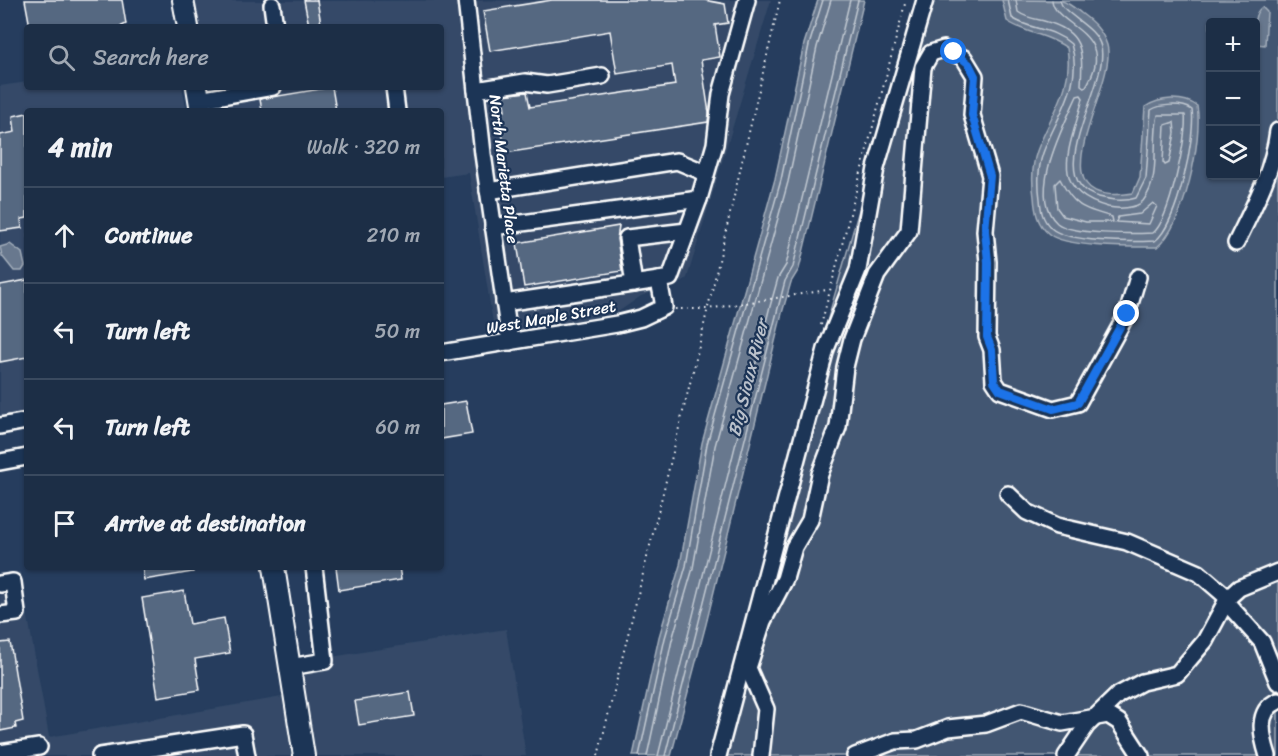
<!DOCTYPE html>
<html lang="en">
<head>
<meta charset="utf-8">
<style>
	body { margin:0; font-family:Sriracha,sans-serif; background:#293a51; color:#f1f3f6 }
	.controls { position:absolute; right:18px; top:18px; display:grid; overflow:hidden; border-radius:6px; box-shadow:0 2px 4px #0004 }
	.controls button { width:54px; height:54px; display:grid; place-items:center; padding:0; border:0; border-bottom:2px solid #3a4a5f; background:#1c2e46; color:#f1f3f6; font:30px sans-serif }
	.stop { position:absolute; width:18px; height:18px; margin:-14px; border:4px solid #1a73e8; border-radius:50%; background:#fff }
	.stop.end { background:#1a73e8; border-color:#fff; box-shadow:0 2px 6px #0008 }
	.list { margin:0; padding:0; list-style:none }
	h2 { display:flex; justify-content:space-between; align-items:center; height:78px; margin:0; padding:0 24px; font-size:26px }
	h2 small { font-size:20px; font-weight:400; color:#a0a8b3 }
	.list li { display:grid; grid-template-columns:39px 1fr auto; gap:18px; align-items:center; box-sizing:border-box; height:96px; padding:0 24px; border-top:2px solid #3a4a5f }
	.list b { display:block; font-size:22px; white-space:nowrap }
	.list em { font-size:20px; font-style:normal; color:#a0a8b3 }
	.icon { flex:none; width:33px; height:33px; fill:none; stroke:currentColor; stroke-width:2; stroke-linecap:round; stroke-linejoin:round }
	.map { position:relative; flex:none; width:1278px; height:756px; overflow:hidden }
	.search { position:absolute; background:#1c2e46; box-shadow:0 2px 4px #0004; left:24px; top:24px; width:420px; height:66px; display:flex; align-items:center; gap:15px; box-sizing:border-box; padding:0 21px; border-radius:6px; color:#a0a8b3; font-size:22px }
	.panel { position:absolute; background:#1c2e46; box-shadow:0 2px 4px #0004; left:24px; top:108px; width:420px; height:462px; border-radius:6px }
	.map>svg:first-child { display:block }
	.built { fill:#344a68 }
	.green { fill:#425672; stroke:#a0aab8; stroke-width:1.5; fill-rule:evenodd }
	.water { fill:#67788e; stroke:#a4aebb; stroke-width:1.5 }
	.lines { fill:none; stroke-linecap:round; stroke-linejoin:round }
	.shore { stroke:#c2c9d2; stroke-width:1.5 }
	.building { fill:#556781; stroke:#fff; stroke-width:1.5 }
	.minor-casing { stroke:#fff; stroke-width:20 }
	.major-casing { stroke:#fff; stroke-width:24 }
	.path { stroke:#fff; stroke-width:2; stroke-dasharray:1.5 4.5; stroke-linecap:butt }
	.minor { stroke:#1d3557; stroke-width:15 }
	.major { stroke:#1d3557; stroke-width:20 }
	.route { stroke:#1a73e8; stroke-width:8 }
	.labels { text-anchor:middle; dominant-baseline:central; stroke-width:4.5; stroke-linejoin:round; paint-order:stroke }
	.street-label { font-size:16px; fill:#fff; stroke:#1d3557 }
	.water-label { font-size:18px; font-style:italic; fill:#bbc2cc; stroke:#1d3557 }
</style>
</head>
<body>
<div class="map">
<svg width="1278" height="756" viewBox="0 0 1278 756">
	<rect width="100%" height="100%" fill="#263d5e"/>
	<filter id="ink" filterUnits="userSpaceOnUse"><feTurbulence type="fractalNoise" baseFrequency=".0167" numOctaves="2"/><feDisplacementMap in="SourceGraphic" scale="12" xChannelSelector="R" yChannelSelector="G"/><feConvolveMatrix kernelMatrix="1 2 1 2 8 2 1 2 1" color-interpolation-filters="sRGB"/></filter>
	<g filter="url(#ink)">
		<g class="built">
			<polygon points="771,0 687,278 679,284 641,296 618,312 495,335 469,173 441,177 441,111 213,111 209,87 441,87 441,27 199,27 195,1"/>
			<polygon points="27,82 27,87 182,87 187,111 27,111 27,431 0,435 0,86"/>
			<polygon points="20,572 49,737 305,693 300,662 506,629 526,756 0,756 0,574"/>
		</g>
		<path class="green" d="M919,0H1278V756H715L827,322ZM1210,22H1256V176H1210Z"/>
		<g class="water">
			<polygon points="818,0 864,0 799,269 791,282 782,313 706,624 671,756 633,756 659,637 680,565 702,443 775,179 804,44"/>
			<path d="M1002,0C1020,0 1045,0 1062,1C1069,3 1076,9 1081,13C1093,22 1102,30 1107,45C1119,86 1027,210 1133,193L1140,177L1145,107C1160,97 1183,96 1197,106C1203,139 1184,227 1157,247C1134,247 1066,248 1049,234C1037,224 1035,211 1034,197C1032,183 1032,165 1037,151C1051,113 1074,90 1067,48C1048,34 1026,34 1007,21Z"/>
			<path d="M1262,7L1267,12L1265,45L1256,44C1255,31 1251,15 1262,7Z"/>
			<polygon points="10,244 22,253 25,266 22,271 14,271 2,256 0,247"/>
		</g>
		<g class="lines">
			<g class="shore">
				<path d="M1008,0L1012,18C1032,31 1052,27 1071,44C1084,84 1056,117 1043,153C1038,167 1038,184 1040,199C1041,211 1042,219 1051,228C1067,243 1133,242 1155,241C1177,225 1196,137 1192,110C1183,103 1160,104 1151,110L1146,178L1136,198C1123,202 1112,200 1099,197C1038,181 1110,85 1101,47C1096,25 1062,15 1060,0"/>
				<path d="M1016,0L1018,12C1026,18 1035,19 1044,21C1083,31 1083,50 1081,85L1085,88C1121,32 1054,27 1052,0"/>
				<path d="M1081,95L1083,98C1072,144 1044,190 1108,207C1118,209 1136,209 1143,201C1162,177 1151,142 1158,115H1185C1188,135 1169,221 1153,233C1134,234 1071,235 1057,223C1026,195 1064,125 1077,96Z"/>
				<polygon points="1174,122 1175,133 1169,163 1165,165 1163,162 1165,125"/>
				<path d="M1060,179C1074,207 1083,209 1112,217L1113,222H1086L1063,216L1057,208L1055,184Z"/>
				<polygon points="1153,203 1157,206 1149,224 1116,222 1118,217 1140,214"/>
				<polyline points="639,756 665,638 686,566 707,444 781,180 809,45 823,0"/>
				<polyline points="647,756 672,640 693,568 715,446 788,182 817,47 831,0"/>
				<polyline points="658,756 769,310 778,278 786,265 850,0"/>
				<polyline points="665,756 777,312 785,281 793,267 858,0"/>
			</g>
		</g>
		<g class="building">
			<polygon points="25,0 122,0 126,24 120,27 30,27"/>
			<polygon points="304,0 317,0 321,24 309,26"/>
			<polygon points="552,0 704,0 725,4 728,23 715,25 720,57 701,60 709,113 708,122 505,153 499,112 505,111 503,95 527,92 530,107 675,85 672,65 617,74 610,31 490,51 483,11"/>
			<polygon points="332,87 336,111 262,111 260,99"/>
			<polygon points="27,113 27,218 21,219 22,228 0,231 0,135 15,132 13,116"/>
			<polygon points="619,226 617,239 622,271 524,287 517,243"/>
			<polygon points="27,280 27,357 0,362 0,285"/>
			<polygon points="466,401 472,434 441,439 441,405"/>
			<polygon points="142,567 192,567 193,572 144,580"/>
			<polygon points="336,567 399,567 401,580 339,590"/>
			<polygon points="184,591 190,624 224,618 230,653 195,659 200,690 158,697 142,598"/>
			<polygon points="10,642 23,721 15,723 16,728 0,731 0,643"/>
			<polygon points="410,692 414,716 359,725 355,701"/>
		</g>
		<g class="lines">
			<defs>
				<g id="minor">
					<polyline points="466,0 483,154 510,342"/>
					<polyline points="272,5 275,27"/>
					<polyline points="394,87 397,111"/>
					<polyline points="476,90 525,82 547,85 602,76"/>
					<polyline points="199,100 273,87"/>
					<polyline points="488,191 677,161 706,173"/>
					<polyline points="493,227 699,199 715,144 721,94 747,0"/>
					<path d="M1236,243C1254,206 1273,171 1278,131"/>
					<polyline points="634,284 627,238 687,231"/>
					<polyline points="504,303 659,280"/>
					<polyline points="441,353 617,324 641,318 664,307 659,280 670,278 699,199"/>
					<polyline points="0,426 27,421"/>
					<polyline points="0,462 27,457"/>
					<polyline points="1008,494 1027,512 1057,526 1127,542 1199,573 1228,598"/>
					<polyline points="0,584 13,582 17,613 0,615"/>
					<polyline points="1226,602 1262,642 1278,682"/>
					<polyline points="290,667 325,661 314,567"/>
					<polyline points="0,753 39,747"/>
					<polyline points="100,756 243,734 247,756"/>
					<polyline points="718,756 826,349 858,270 876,168 925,0"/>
					<polyline points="761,756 766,709 748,668 763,621 785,579 794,547 810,520 820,474 838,427 845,367 852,339 877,275 909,231 923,67 931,53 944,49 964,58 975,76 972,115 990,176 985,231 988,262 987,337 992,350 994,381 1000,390 1053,409 1078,403 1127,314 1138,277"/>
					<polyline points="855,756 895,741 917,740 948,728 986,724 1021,711 1062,723 1108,715 1119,722 1141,756"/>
					<polyline points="1066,756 1087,725 1118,695 1142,682 1177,674 1205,641 1228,598 1239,588 1278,572"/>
					<path d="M1268,756C1262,737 1255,711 1278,701"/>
				</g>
				<g id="major">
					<polyline points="183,0 188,27"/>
					<polyline points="197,87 201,111"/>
					<polyline points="274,567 304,756"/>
				</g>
			</defs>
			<use href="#minor" class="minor-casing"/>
			<use href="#major" class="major-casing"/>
			<g class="path">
				<polyline points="675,309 707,309 827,290"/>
				<polyline points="821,325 906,0"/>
				<polyline points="598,756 695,363 780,0"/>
			</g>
			<use href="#minor" class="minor"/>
			<use href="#major" class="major"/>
		</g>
	</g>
	<g class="lines" filter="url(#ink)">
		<polyline class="route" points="954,52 969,64 975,76 972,115 990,176 985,231 988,262 987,337 992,350 994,381 1000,390 1053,409 1078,403 1127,314"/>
	</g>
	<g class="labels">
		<g class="street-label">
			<text transform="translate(504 169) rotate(83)">North Marietta Place</text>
			<text transform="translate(551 317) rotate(-10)">West Maple Street</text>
		</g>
		<g class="water-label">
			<text transform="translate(748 378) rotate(-76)">Big Sioux River</text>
		</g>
	</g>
</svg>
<div class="controls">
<button>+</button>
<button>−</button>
<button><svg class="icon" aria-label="layers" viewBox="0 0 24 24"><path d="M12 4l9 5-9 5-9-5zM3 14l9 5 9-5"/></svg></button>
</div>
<div class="stop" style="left:954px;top:52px"></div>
<div class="stop end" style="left:1127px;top:314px"></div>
<div class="search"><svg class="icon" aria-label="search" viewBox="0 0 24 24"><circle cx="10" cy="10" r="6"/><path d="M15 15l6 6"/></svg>Search here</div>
<section class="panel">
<h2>4 min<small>Walk · 320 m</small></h2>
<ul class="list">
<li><svg class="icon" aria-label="ahead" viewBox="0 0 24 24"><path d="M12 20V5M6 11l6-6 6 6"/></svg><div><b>Continue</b></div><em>210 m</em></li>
<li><svg class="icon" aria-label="left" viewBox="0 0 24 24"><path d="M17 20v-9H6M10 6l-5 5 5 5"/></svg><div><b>Turn left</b></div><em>50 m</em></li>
<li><svg class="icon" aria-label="left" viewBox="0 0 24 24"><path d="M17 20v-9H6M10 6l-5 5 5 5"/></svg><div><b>Turn left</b></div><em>60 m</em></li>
<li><svg class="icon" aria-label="arrive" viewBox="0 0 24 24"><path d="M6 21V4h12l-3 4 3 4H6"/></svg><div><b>Arrive at destination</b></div></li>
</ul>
</section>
</div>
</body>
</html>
